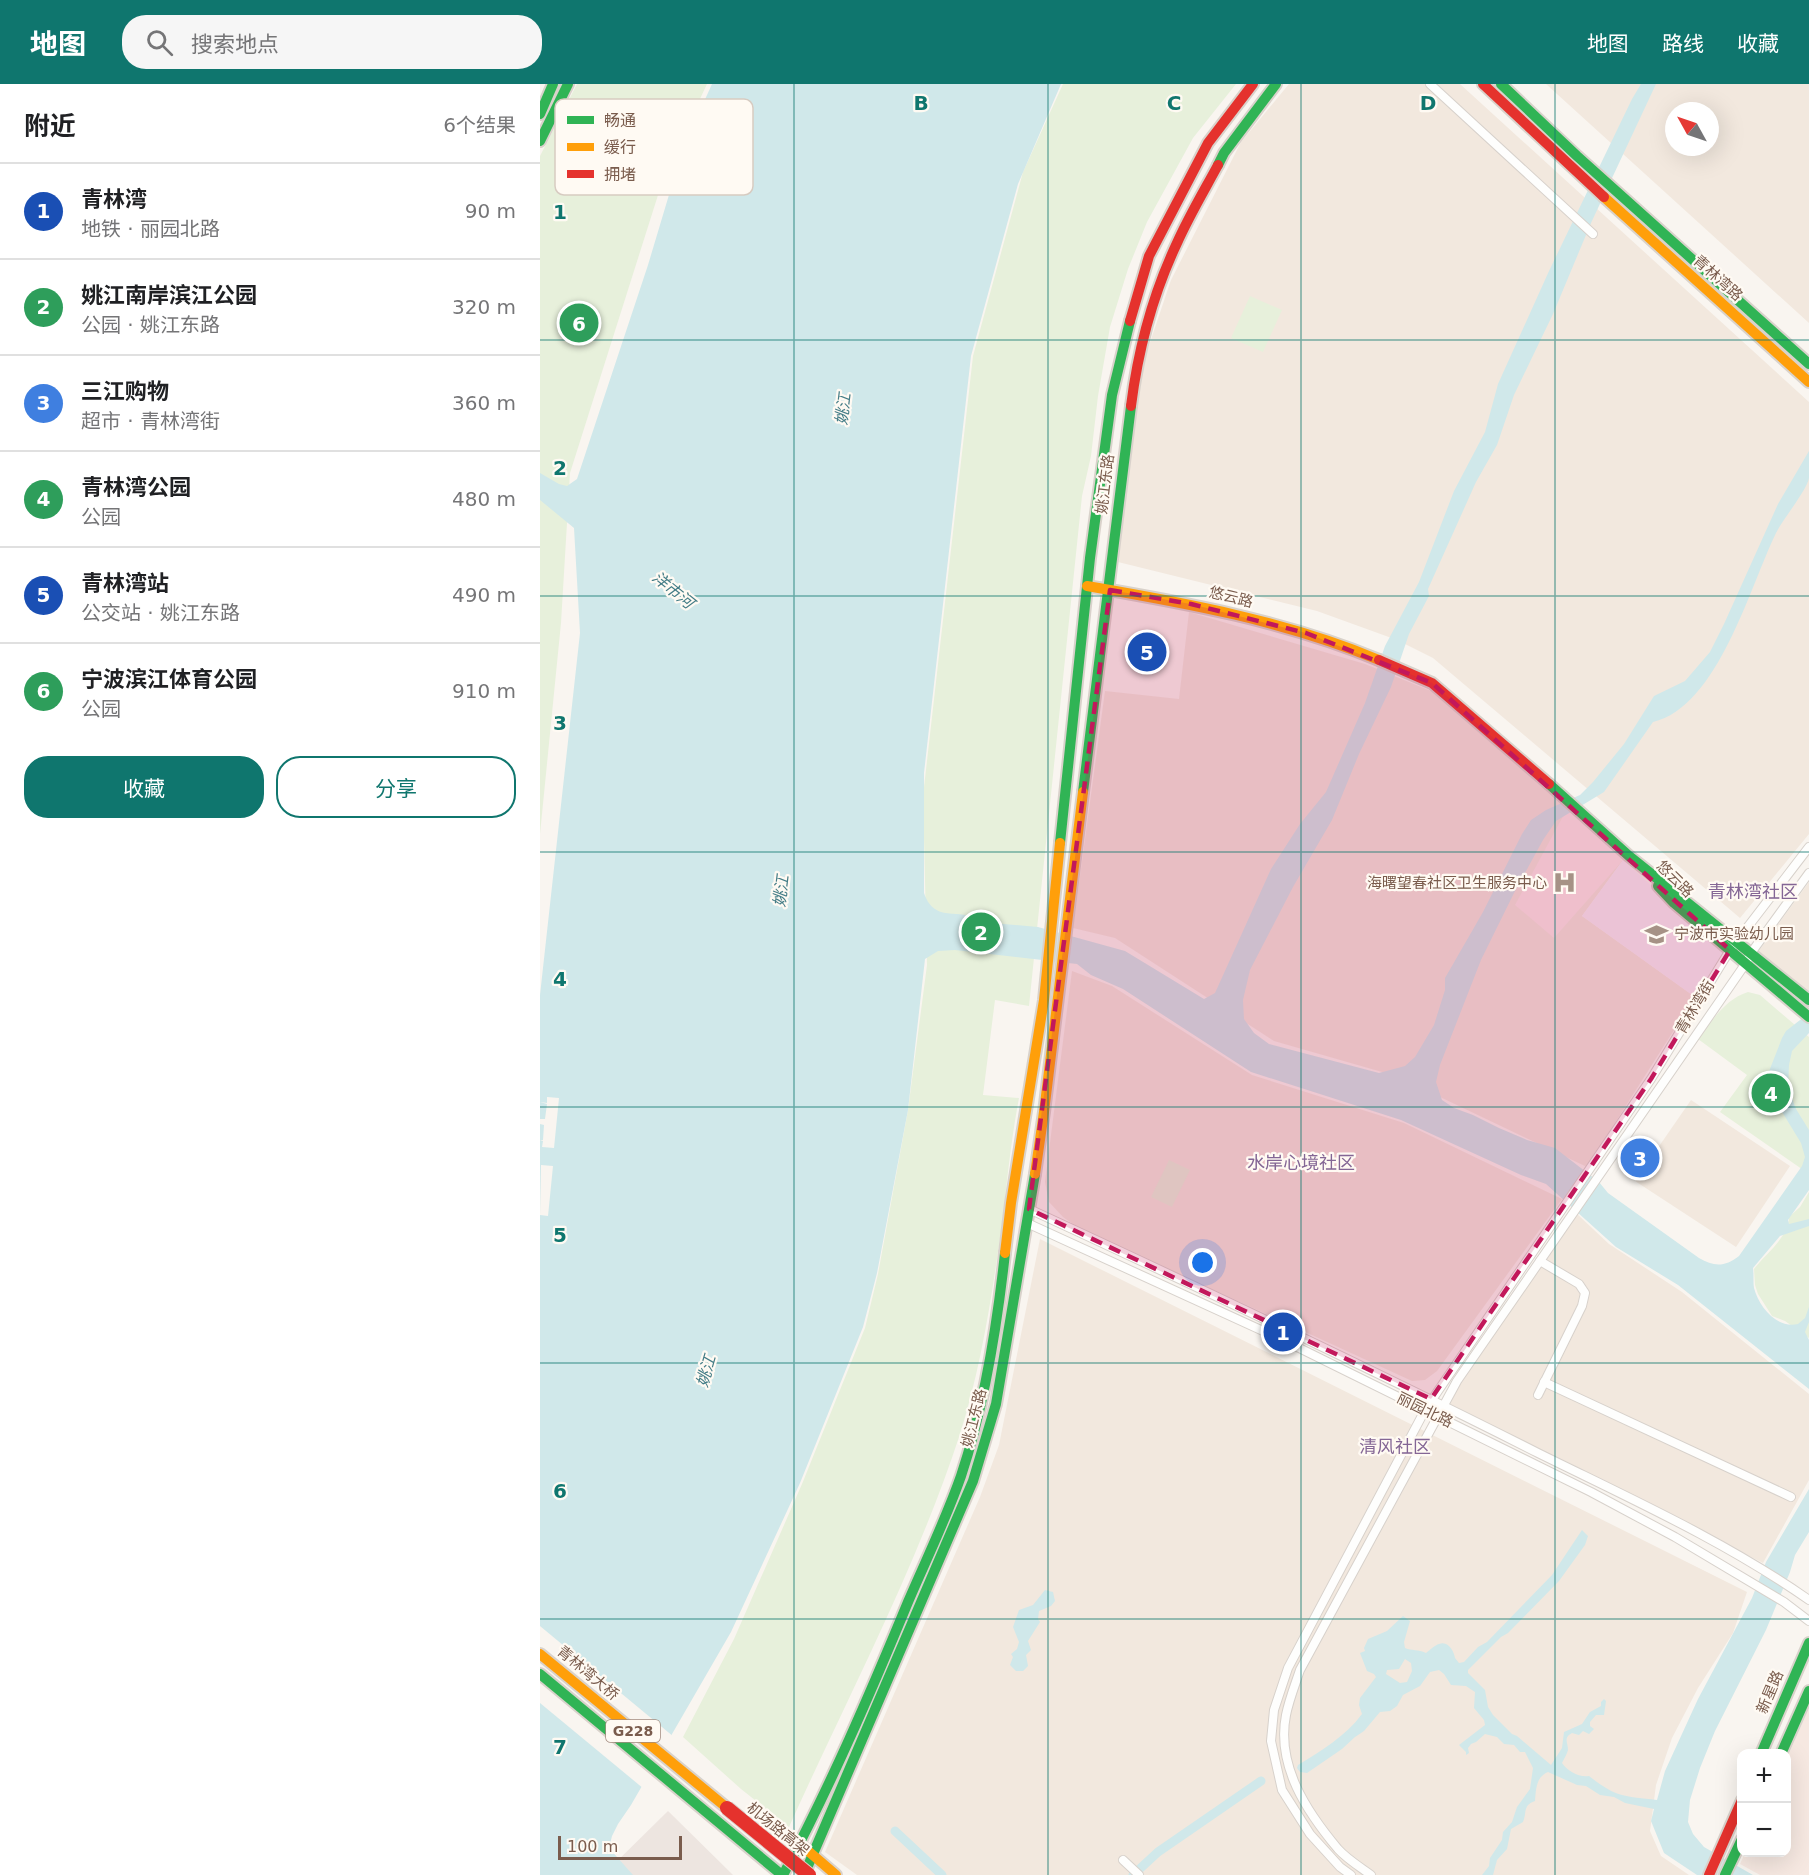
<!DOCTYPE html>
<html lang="zh">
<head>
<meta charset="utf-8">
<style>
	body { margin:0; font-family:"DejaVu Sans","Noto Sans SC",sans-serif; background:#f6f6f6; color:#202124 }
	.controls { position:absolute; right:18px; bottom:18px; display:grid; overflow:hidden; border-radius:12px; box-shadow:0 6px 24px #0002 }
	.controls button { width:54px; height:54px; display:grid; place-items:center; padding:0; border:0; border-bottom:2px solid #e0e0e0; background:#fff; color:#202124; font:30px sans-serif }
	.compass { position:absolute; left:1125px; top:18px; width:54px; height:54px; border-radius:50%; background:#fff; box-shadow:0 6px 24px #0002; rotate:310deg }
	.scale { position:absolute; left:18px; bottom:15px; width:124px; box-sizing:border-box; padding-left:6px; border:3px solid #7a5c4d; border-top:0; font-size:16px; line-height:21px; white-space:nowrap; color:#7a5c4d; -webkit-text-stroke:4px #fffaf3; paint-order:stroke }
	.you { position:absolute; left:663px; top:1179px; width:21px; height:21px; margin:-15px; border:4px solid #fff; border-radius:50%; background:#1a73e8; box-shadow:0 0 0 9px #1a73e833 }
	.badge { display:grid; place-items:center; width:39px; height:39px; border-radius:50%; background:#0f766e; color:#fff; font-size:20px; font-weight:700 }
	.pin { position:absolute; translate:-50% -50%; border:3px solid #fff; box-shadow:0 2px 6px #0006 }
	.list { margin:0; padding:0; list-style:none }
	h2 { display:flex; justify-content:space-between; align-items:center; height:78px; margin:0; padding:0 24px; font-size:26px }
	h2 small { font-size:20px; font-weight:400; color:#757577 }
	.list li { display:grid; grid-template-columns:39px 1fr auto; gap:18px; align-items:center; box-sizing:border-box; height:96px; padding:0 24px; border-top:2px solid #e0e0e0 }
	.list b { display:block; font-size:22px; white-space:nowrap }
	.list p { margin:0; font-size:20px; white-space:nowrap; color:#757577 }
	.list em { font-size:20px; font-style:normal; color:#757577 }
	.actions { display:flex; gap:12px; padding:18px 24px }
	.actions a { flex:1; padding:14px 0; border:2px solid #0f766e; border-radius:24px; text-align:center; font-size:21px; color:#0f766e }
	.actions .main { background:#0f766e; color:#fff }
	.icon { flex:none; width:33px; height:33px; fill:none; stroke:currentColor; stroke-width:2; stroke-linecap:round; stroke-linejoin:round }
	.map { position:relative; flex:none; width:1269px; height:1791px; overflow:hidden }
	header { display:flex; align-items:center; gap:36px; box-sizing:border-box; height:84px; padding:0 30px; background:#0f766e; color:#fff }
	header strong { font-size:28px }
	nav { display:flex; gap:33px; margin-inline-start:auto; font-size:21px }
	.search { width:420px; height:54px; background:#f6f6f6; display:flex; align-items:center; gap:15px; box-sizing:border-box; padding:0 21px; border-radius:24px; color:#757577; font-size:22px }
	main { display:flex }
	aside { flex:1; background:#fff }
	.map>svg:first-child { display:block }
	.residential { fill:#f2e8de; fill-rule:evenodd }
	.commercial { fill:#f6e8e1 }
	.industrial { fill:#ede5e0 }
	.education { fill:#f6eef6 }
	.medical { fill:#fae9e9 }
	.green { fill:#e7f0db }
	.water { fill:#d0e8ea; fill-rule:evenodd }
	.pier { fill:#f9f5f0 }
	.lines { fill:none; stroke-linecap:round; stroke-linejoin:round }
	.canal { stroke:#d0e8ea; stroke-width:9 }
	.street-casing { stroke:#d7d1cb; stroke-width:10 }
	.fast-casing { stroke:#d9d2cb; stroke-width:14 }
	.slow-casing { stroke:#d9d2cb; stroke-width:14 }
	.jam-casing { stroke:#d9d2cb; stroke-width:14 }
	.street { stroke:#fefefd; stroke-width:8 }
	.fast { stroke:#30b455; stroke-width:10 }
	.slow { stroke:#ff9f0a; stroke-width:10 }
	.jam { stroke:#e5322d; stroke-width:10 }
	.jam-bridge-casing { stroke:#dad1cc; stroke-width:16; stroke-linecap:butt }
	.jam-bridge { stroke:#e5322d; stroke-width:14 }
	.marked { fill:#c2185b; fill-opacity:0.2; stroke:#c2185b; stroke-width:4.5; stroke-dasharray:12 8; stroke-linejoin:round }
	.grid { fill:none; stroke:#0f766e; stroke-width:1.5; stroke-opacity:0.55 }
	.labels { text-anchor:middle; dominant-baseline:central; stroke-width:4.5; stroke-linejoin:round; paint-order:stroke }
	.shield { fill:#fffaf3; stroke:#a28b7f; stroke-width:1.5 }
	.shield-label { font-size:14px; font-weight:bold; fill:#7a5c4d }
	.street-label { font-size:15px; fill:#7a5c4d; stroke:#fffaf3 }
	.poi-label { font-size:15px; fill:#7a5c4d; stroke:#fffaf3; text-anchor:end }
	.water-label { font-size:16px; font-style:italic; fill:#437c86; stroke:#fffaf3 }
	.quarter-label { font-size:18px; fill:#846695; stroke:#fffaf3 }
	.key { fill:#fffaf3; stroke:#d7cbc1; stroke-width:1.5 }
	.key-label { font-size:16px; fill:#7a5c4d }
	.grid-label { font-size:20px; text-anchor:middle; font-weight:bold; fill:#0f766e; stroke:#fffaf3; stroke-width:4.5; stroke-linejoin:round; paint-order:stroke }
</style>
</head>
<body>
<header>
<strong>地图</strong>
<div class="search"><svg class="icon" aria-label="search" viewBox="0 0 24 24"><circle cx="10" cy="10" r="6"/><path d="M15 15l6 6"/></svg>搜索地点</div>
<nav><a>地图</a><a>路线</a><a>收藏</a></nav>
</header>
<main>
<aside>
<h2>附近<small>6个结果</small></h2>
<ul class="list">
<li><span class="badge" style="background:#1a4fb4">1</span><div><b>青林湾</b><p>地铁 · 丽园北路</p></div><em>90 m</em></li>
<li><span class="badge" style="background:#2e9e5b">2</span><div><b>姚江南岸滨江公园</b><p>公园 · 姚江东路</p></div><em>320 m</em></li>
<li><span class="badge" style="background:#3f7fe0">3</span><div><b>三江购物</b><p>超市 · 青林湾街</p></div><em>360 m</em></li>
<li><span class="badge" style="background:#2e9e5b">4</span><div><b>青林湾公园</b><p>公园</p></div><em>480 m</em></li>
<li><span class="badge" style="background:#1a4fb4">5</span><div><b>青林湾站</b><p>公交站 · 姚江东路</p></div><em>490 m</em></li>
<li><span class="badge" style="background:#2e9e5b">6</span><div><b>宁波滨江体育公园</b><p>公园</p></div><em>910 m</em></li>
</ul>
<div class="actions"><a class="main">收藏</a><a>分享</a></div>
</aside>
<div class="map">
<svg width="1269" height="1791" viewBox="0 0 1269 1791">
	<rect width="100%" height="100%" fill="#f9f5f0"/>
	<g class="residential">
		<polygon points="749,0 920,0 1269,318 1269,750 1200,834 893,574 857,556 777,527 578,478 600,288 631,196 701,58"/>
		<path d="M1006,0H1269V239ZM1134,27H1170V63H1134Z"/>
		<polygon points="649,528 825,580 891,607 1016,715 1083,776 1042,832 1155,913 1047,1083 856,992 734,957 575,854 533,844 565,607 639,615"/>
		<polygon points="1269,798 1269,910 1218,868"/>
		<polygon points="532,887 572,902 712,991 864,1039 1022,1115 897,1287 885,1296 872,1297 537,1143 523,1133 509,1118 505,1098"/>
		<polygon points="1151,1016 1250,1082 1196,1163 1095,1097"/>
		<polygon points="1036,1129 1069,1160 1142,1208 1269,1310 1269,1396 1223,1479 908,1321 920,1298"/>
		<polygon points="500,1155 1207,1508 1193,1549 1158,1604 1132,1654 1116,1701 1110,1747 1121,1772 1149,1791 317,1791 285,1768 440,1413 459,1361"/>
	</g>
	<polygon class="commercial" points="1269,1624 1269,1791 1220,1791 1200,1780 1205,1769 1246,1768 1247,1674"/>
	<polygon class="industrial" points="128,1727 193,1791 63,1791"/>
	<polygon class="education" points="1083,776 1184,868 1155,913 1042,832"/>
	<polygon class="medical" points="1027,725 1083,776 1014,854 975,821"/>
	<g class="green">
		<polygon points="37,0 167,0 125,89 30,389 21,539 0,750 0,72"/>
		<path d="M523,0H696L653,54L607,138L588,185L570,243L558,312L551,372L542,412L489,922L455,916L443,1011L479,1014C471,1056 467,1098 462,1140C452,1211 441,1285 419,1353C375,1487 307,1614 249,1743L201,1705L143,1653L194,1555L262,1400L325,1244L338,1190L368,1026L387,881L383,712L433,272L483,88Z"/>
		<polygon points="710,212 742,226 723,268 691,254"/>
		<path d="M1208,908L1220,911L1269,953V1090L1180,1028L1207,991L1158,955C1172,937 1185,915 1208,908Z"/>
		<polygon points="629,1076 650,1086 632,1123 611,1113"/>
		<path d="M1269,1108V1254L1245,1237L1232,1232L1218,1210L1215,1201L1214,1185C1225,1170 1249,1153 1249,1133L1260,1123Z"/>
	</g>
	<g class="water">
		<path d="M172,0H521L478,100L431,272L384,689V809C395,842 423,821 440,838L498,843L585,867L664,915L675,909L731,785L760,740L786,708L825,619L845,562L879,498L914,407L945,348L958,300L1009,187L1092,15L1101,0H1116L1051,139L1013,230L974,311L957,361L936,398L888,505L889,512L869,550L851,603L819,670L792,736L753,803L710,886L703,916L704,935L714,949L729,960L839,989L865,982L875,973L894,941L905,906V894L943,828L982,750L991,736L1006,726L1040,711L1053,698L1084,660L1114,612L1145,597L1170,568L1184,540L1238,420L1269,367C1269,375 1269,386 1269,394C1267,406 1243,435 1236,449C1210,502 1178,623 1113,638L1064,708L1016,737L1003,756L974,809L941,876L900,981L896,998L902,1016L914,1024L933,1031L959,1044L987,1056L1015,1064L1059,1098L1068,1109L1159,1174C1174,1183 1185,1183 1199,1172L1262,1082L1265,1073L1261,1059L1230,1008L1228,990L1242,954L1246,947L1269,929V949L1252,967L1249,981L1248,1004L1256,1025L1269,1046V1106L1248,1136L1249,1140L1269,1135V1142L1240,1152L1213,1184C1214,1191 1213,1198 1214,1204C1219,1223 1237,1245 1258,1240L1265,1234L1269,1223V1238L1265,1248L1269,1256V1305L1138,1201L1076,1163L1006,1100L981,1091L861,1036L711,988L583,905L551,891L537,880L415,866L398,867L385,875L368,1026L337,1189L323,1243L260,1399L191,1548L91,1721L78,1740L72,1752L69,1764L93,1791H0V911L40,549L34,444L0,416V389L19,400L27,402L37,395L108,181L143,64Z"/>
		<path d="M1269,1405V1448L1255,1471L1250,1488L1226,1546L1175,1647L1160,1684L1150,1716L1148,1738L1153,1750L1164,1763L1213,1791H1157L1124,1769L1111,1737L1114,1725L1085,1719L1074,1713L1060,1711L1046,1702L1037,1701L1008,1688C996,1693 996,1705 995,1717C983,1721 987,1728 983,1738L971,1745L967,1765L957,1776L953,1791H942L949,1782L950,1774L962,1756L963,1748L972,1738L977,1723L990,1705L993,1684L985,1668H980L974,1661L964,1660L957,1653L945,1650L936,1658L931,1660L928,1664L929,1669L926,1671V1668L919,1661L945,1641L944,1636L934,1624L935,1608L926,1602L911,1601L904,1590L899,1586L890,1588L880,1602L863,1611L857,1622L850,1627L840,1628L824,1647L815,1653L802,1665L767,1689L760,1688L757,1684L758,1681C781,1667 806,1652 822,1630L819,1621L820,1614L836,1593L834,1590L827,1587L820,1569L825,1567L824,1564L828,1555L847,1547L863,1532L870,1537L864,1558L865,1564C872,1567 878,1565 886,1569C890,1566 895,1561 899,1560C908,1556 914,1567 915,1574L919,1579L924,1578L938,1563L947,1558L1012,1491L1042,1446L1048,1452L1045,1461L1019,1497L968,1549L961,1553L928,1586V1589L945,1606L948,1623L953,1631L972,1650L977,1652L1011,1681L1022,1664L1024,1648L1042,1640L1050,1628L1061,1622V1618L1064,1615L1066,1617L1064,1631H1056L1050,1638V1642L1054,1645L1049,1650L1043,1647L1039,1651L1032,1649C1023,1654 1028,1658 1028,1666C1027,1670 1024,1675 1022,1679C1027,1687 1040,1694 1049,1692C1077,1714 1084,1712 1117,1716L1125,1687L1158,1615L1212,1514L1226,1478ZM865,1575L871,1579L872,1587L867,1598L860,1599L846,1590L847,1586L859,1585Z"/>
		<polygon points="505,1506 513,1508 515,1517 511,1522 499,1527 498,1535 500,1538 488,1557 491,1566 486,1571 488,1582 483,1587 476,1587 470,1581 473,1573 471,1570 477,1565 479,1558 473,1543 479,1526 493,1521"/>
	</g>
	<g class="pier">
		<polygon points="7,1013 19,1014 14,1064 2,1063 3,1057 0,1057 3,1056 4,1041 0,1040 0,1035 5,1035 7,1020 0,1018 7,1019"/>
		<polygon points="1,1081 13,1082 8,1132 0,1131"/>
		<polygon points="0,1542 134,1653 104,1705 0,1619"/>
	</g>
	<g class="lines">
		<g class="canal">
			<polyline points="355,1747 402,1791"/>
			<polyline points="593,1791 618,1768 721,1697"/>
		</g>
		<defs>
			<g id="street">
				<polyline points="890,0 1053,150"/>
				<path d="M489,1125C660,1204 830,1284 998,1369C1089,1414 1185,1457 1269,1516"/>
				<polyline points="487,1139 745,1257 1051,1408 1135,1453 1244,1518 1269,1537"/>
				<polyline points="1004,1298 1251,1413"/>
				<polyline points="998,1311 1042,1222 1045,1209 1039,1200 1000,1177"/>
				<polyline points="583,1776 599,1791"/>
				<polyline points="811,1791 800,1783 770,1750 742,1706 731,1657 734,1626 748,1584 885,1326 1111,995 1190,866 1269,763"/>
				<path d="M831,1791C820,1783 807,1775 798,1765C767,1728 736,1682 746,1631C749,1616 755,1601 760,1586L917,1297L1206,879L1211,869L1269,789"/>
			</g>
			<g id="fast">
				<polyline points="961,0 1037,72 1269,280"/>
				<polyline points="0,30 13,0"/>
				<polyline points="0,57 28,0"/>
				<polyline points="678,81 684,69 736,0"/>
				<polyline points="1009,700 1089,772 1269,916"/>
				<polyline points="543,708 591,322"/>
				<polyline points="520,759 550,474 572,311 590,237"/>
				<polyline points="1118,802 1134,819 1269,933"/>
				<polyline points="0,1590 242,1791"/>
				<polyline points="1221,1670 1269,1559"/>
				<polyline points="1241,1670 1269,1607"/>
				<path d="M243,1791C290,1703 330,1610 368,1518C386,1476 406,1435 421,1392C445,1320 457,1243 465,1169"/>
				<polyline points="264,1791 433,1397 456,1320 495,1090"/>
				<polyline points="1185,1791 1202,1755"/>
			</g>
			<g id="slow">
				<polyline points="1064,113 1269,298"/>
				<path d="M547,502C646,519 746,537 839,576"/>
				<polyline points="495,1090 504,1028 543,708"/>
				<polyline points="465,1169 471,1119 504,916 520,759"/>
				<polyline points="0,1570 187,1724"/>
				<polyline points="260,1760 296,1791"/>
			</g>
			<g id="jam">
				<polyline points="943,0 1064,113"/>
				<polyline points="590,237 609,172 668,59 713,0"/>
				<path d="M591,322C598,266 613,210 637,159C649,132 664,107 678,81"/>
				<polyline points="839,576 892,599 1009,700"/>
				<polyline points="1169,1791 1202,1716"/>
			</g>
		</defs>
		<use href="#street" class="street-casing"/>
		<use href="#fast" class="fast-casing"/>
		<use href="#slow" class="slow-casing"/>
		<use href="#jam" class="jam-casing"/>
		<use href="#street" class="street"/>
		<use href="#fast" class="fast"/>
		<use href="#slow" class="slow"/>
		<use href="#jam" class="jam"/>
		<defs>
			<polyline id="jam-bridge" points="187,1724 269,1791"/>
		</defs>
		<use href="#jam-bridge" class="jam-bridge-casing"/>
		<use href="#jam-bridge" class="jam-bridge"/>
	</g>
	<path class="marked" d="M570,506L651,520L766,549L892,599L1190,866L1111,995L891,1315L489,1125Z"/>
	<path class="grid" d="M254,0V1791M508,0V1791M761,0V1791M1015,0V1791M0,256H1269M0,512H1269M0,768H1269M0,1023H1269M0,1279H1269M0,1535H1269"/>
	<defs>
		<symbol id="hospital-bare" viewBox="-9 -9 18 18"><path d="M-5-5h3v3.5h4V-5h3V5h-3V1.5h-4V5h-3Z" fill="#a69286" stroke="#fffaf3" stroke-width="2.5" paint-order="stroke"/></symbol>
		<symbol id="school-bare" viewBox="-9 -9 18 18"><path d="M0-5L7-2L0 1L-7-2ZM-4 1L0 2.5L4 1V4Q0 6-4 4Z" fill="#a69286" stroke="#fffaf3" stroke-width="2.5" paint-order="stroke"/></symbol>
	</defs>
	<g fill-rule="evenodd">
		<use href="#hospital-bare" x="1008" y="782" width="33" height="33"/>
		<use href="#school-bare" x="1100" y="834" width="33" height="33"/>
	</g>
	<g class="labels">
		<rect class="shield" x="66" y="1636" width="54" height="22" rx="4.5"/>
		<g class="shield-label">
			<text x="93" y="1647">G228</text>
		</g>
		<g class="street-label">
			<text transform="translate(1178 194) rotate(42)">青林湾路</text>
			<text transform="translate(565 400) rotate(-83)">姚江东路</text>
			<text transform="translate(691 513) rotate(14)">悠云路</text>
			<text transform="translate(1135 795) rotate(45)">悠云路</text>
			<text transform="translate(1155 923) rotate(-59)">青林湾街</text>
			<text transform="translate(885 1326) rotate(26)">丽园北路</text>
			<text transform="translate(434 1334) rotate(-76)">姚江东路</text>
			<text transform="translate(48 1589) rotate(40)">青林湾大桥</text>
			<text transform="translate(1230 1608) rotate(-67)">新星路</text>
			<text transform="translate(238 1745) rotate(39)">机场路高架</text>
		</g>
		<g class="poi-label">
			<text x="1007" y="799">海曙望春社区卫生服务中心</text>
			<text x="1134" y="850" text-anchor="start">宁波市实验幼儿园</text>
		</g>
		<g class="water-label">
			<text transform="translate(303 325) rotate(-83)">姚江</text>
			<text transform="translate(133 506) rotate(39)">洋市河</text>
			<text transform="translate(241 807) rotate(-83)">姚江</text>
			<text transform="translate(166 1287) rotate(-74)">姚江</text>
		</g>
		<g class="quarter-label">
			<text x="1213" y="807">青林湾社区</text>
			<text x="761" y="1078">水岸心境社区</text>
			<text x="855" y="1362">清风社区</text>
		</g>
	</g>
	<rect x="15" y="15" width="198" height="96" rx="9" class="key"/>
	<rect x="27" y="32" width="27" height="8" fill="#30b455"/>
	<rect x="27" y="59" width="27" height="8" fill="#ff9f0a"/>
	<rect x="27" y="86" width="27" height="8" fill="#e5322d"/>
	<g class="key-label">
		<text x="64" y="42">畅通</text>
		<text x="64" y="69">缓行</text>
		<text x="64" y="96">拥堵</text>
	</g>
	<g class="grid-label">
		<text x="381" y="26">B</text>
		<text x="634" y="26">C</text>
		<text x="888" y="26">D</text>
		<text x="20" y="135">1</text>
		<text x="20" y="391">2</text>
		<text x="20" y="646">3</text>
		<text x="20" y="902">4</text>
		<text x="20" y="1158">5</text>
		<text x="20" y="1414">6</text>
		<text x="20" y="1670">7</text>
	</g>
</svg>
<div class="controls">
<button>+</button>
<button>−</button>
</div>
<svg class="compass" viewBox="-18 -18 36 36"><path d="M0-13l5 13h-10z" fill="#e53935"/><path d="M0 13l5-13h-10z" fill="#757577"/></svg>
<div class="scale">100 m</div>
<div class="you"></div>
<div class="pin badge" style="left:743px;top:1248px;background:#1a4fb4">1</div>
<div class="pin badge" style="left:441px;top:848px;background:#2e9e5b">2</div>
<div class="pin badge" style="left:1100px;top:1074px;background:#3f7fe0">3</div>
<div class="pin badge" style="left:1231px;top:1009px;background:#2e9e5b">4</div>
<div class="pin badge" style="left:607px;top:568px;background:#1a4fb4">5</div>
<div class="pin badge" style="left:39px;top:239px;background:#2e9e5b">6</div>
</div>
</main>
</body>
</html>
